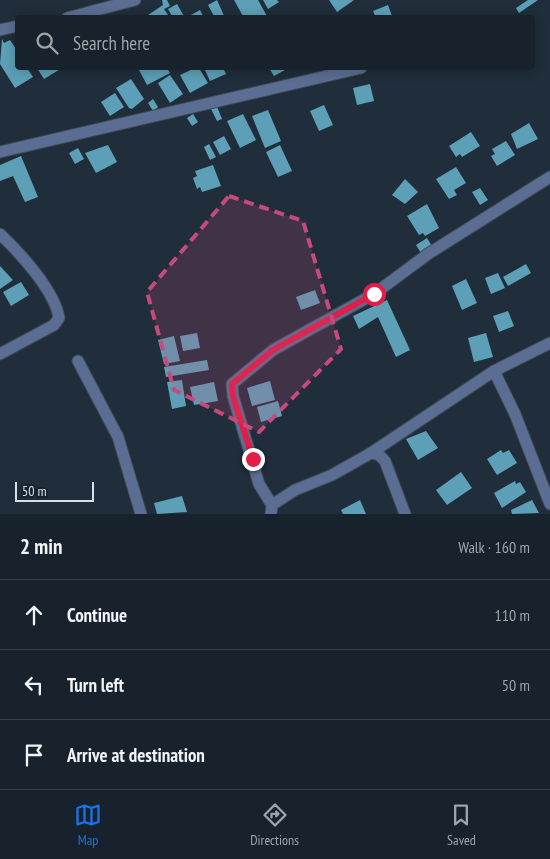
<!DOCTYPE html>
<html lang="en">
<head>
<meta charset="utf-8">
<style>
	body { margin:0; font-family:"PT Sans Narrow",sans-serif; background:#202a34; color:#f1f3f6 }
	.scale { position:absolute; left:15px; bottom:12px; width:79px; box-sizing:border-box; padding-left:5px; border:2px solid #d6e0e8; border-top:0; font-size:14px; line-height:18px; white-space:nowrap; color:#d6e0e8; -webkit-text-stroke:4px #162430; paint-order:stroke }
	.stop { position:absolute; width:15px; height:15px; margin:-11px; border:4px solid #e11d48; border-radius:50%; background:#fff }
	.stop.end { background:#e11d48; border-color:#fff; box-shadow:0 1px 5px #0008 }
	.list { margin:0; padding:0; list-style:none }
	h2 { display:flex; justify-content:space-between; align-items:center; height:65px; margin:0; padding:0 20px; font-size:21px }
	h2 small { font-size:16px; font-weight:400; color:#9ea4a9 }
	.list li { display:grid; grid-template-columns:32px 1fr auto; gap:15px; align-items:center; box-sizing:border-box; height:70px; padding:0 20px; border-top:1px solid #363f48 }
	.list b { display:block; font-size:19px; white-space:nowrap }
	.list em { font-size:16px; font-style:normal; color:#9ea4a9 }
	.icon { flex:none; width:28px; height:28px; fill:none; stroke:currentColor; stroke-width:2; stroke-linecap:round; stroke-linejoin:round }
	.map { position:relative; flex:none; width:550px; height:514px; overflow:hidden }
	.search { position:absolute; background:#17222c; box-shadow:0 2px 12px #0003; left:15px; right:15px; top:15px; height:55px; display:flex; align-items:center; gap:12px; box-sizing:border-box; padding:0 18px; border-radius:5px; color:#9ea4a9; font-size:19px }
	.sheet { height:275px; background:#17222c }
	nav { display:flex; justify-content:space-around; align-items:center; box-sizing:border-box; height:70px; border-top:1px solid #363f48; background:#17222c; font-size:14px; color:#9ea4a9 }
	nav a { display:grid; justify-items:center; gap:2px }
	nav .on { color:#1a73e8 }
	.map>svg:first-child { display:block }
	.building { fill:#5c9fb7 }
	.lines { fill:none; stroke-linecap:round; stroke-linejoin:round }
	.minor-casing { stroke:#3c4a56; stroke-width:13 }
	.minor { stroke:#5b6d92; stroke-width:11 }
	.route { stroke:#e11d48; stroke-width:6 }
	.marked { fill:#c74a7e; fill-opacity:0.2; stroke:#c74a7e; stroke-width:4; stroke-dasharray:10 6; stroke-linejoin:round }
</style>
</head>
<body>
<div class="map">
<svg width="550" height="514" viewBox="0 0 550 514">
	<rect width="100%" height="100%" fill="#1f2e3a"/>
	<g class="building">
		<polygon points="162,0 167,0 170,6 164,9 170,18 150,18 148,15 163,5"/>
		<polygon points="217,0 225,18 215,18 208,5"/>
		<polygon points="234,0 258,0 268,18 244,18"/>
		<polygon points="263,0 277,0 279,2 268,9"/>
		<polygon points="329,0 354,0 337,12"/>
		<polygon points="528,0 538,0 519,13 516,8"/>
		<polygon points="177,4 185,18 173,18 168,9"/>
		<polygon points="388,5 392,16 376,18 373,11"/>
		<polygon points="200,10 204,18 190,18 189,16"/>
		<polygon points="2,39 4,43 10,40 18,52 18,68 27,68 33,77 15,88 0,64"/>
		<polygon points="37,68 62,68 44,79"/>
		<polygon points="138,68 167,68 170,73 147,85"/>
		<polygon points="195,68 199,68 208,83 190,93 180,75"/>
		<polygon points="204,68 223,68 226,74 210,81"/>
		<polygon points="269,68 283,68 285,70 274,76"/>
		<polygon points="170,75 183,94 170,103 158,83"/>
		<polygon points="131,79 144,99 132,109 129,108 116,88"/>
		<polygon points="370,84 374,101 357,105 353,88"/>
		<polygon points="115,93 124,107 110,116 101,102"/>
		<polygon points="153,99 158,107 153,111 148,103"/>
		<polygon points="216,104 222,119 217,121 210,107"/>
		<polygon points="324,105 333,125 319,131 310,111"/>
		<polygon points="268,110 281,141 265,148 252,116"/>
		<polygon points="193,114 198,122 192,126 187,118"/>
		<polygon points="243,114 256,140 240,148 227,121"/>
		<polygon points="529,123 538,139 517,149 511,134"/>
		<polygon points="471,132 480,146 462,157 460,154 456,157 449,146"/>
		<polygon points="224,136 231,149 220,155 213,142"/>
		<polygon points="506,141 515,155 497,166 491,156 495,154 492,149"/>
		<polygon points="209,144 216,157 210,160 204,147"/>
		<polygon points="108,145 117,162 96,173 85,153"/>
		<polygon points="280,145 292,171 278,177 266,152"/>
		<polygon points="78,148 84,159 75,164 69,153"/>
		<polygon points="21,156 38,197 25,202 13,176 0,181 0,165"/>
		<polygon points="213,165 221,186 202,192 200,187 197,189 193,178 197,176 195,171"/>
		<polygon points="456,167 466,183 454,190 457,195 449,199 436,179"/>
		<polygon points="405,179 418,192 405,204 392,195"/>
		<polygon points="480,188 488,200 480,205 472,192"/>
		<polygon points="427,204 439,228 425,236 423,233 419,235 407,216"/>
		<polygon points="427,238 432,246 421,253 416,245"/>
		<polygon points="526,264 531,273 508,286 503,277"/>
		<polygon points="0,266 13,280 0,289"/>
		<polygon points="498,273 505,288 491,294 485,278"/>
		<polygon points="466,279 477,303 462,310 452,286"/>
		<polygon points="21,282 29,295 11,306 3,292"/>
		<polygon points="315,290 320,303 301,310 296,297"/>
		<polygon points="387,300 410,350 396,357 378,317 359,329 353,316"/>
		<polygon points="508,311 514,326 499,332 493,316"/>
		<polygon points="197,333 200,348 183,351 180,336"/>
		<polygon points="486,333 493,357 474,362 468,338"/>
		<polygon points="174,336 180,361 164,364 158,340"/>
		<polygon points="207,360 209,370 166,377 164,367"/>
		<polygon points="182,380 186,406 172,409 167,382"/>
		<polygon points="270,381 275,400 252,406 247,388"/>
		<polygon points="214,382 218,401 194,405 190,387"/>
		<polygon points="278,401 282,416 261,422 257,407"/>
		<polygon points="426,431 438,448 418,460 406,439"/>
		<polygon points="501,450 503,453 509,450 517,463 497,475 487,459"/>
		<polygon points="461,472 472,488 447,505 436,490"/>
		<polygon points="515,481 516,484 520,482 526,492 502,508 494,493"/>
		<polygon points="182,496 187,512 157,514 154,503"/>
		<polygon points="360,500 366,514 343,514 341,510"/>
		<polygon points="532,500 539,513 512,514 511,510"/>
	</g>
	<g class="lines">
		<defs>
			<g id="minor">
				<polyline points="67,18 135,0"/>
				<polyline points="0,30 18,26"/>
				<polyline points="0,152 361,68"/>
				<path d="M0,234C20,253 55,291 59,318L54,325L0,354"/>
				<polyline points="78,361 118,437 141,514"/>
				<polyline points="494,371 515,414 550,504"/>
				<polyline points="371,453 379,455 385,461 405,514"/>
				<polyline points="272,505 295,490 332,475 371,453 494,371 550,343"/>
				<polyline points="271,514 272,505 259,484 233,396 232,384 273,350 374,294 428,254 550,177"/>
			</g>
		</defs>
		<use href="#minor" class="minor-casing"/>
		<use href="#minor" class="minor"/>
	</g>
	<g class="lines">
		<polyline class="route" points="253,459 233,396 232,384 273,350 374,294"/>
	</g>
	<path class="marked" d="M229,196L303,221L341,349L259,432L174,390L147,292Z"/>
</svg>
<div class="scale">50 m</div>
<div class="stop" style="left:374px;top:294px"></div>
<div class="stop end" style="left:253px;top:459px"></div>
<div class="search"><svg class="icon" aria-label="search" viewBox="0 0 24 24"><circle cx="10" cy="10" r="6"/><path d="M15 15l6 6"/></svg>Search here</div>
</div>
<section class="sheet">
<h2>2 min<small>Walk · 160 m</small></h2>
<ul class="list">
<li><svg class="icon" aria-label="ahead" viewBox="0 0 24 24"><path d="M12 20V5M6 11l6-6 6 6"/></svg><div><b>Continue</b></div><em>110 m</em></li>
<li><svg class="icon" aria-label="left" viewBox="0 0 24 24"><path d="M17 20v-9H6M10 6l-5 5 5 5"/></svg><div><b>Turn left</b></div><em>50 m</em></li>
<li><svg class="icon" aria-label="arrive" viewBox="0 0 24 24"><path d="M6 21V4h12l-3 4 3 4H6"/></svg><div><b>Arrive at destination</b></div></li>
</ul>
</section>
<nav>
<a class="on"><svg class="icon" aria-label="map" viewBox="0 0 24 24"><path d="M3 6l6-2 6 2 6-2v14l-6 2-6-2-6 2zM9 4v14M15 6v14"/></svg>Map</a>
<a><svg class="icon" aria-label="directions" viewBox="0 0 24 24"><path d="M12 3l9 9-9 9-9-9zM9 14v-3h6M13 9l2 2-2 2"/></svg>Directions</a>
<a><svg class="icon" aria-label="saved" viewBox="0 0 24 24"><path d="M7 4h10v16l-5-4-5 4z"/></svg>Saved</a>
</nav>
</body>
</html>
